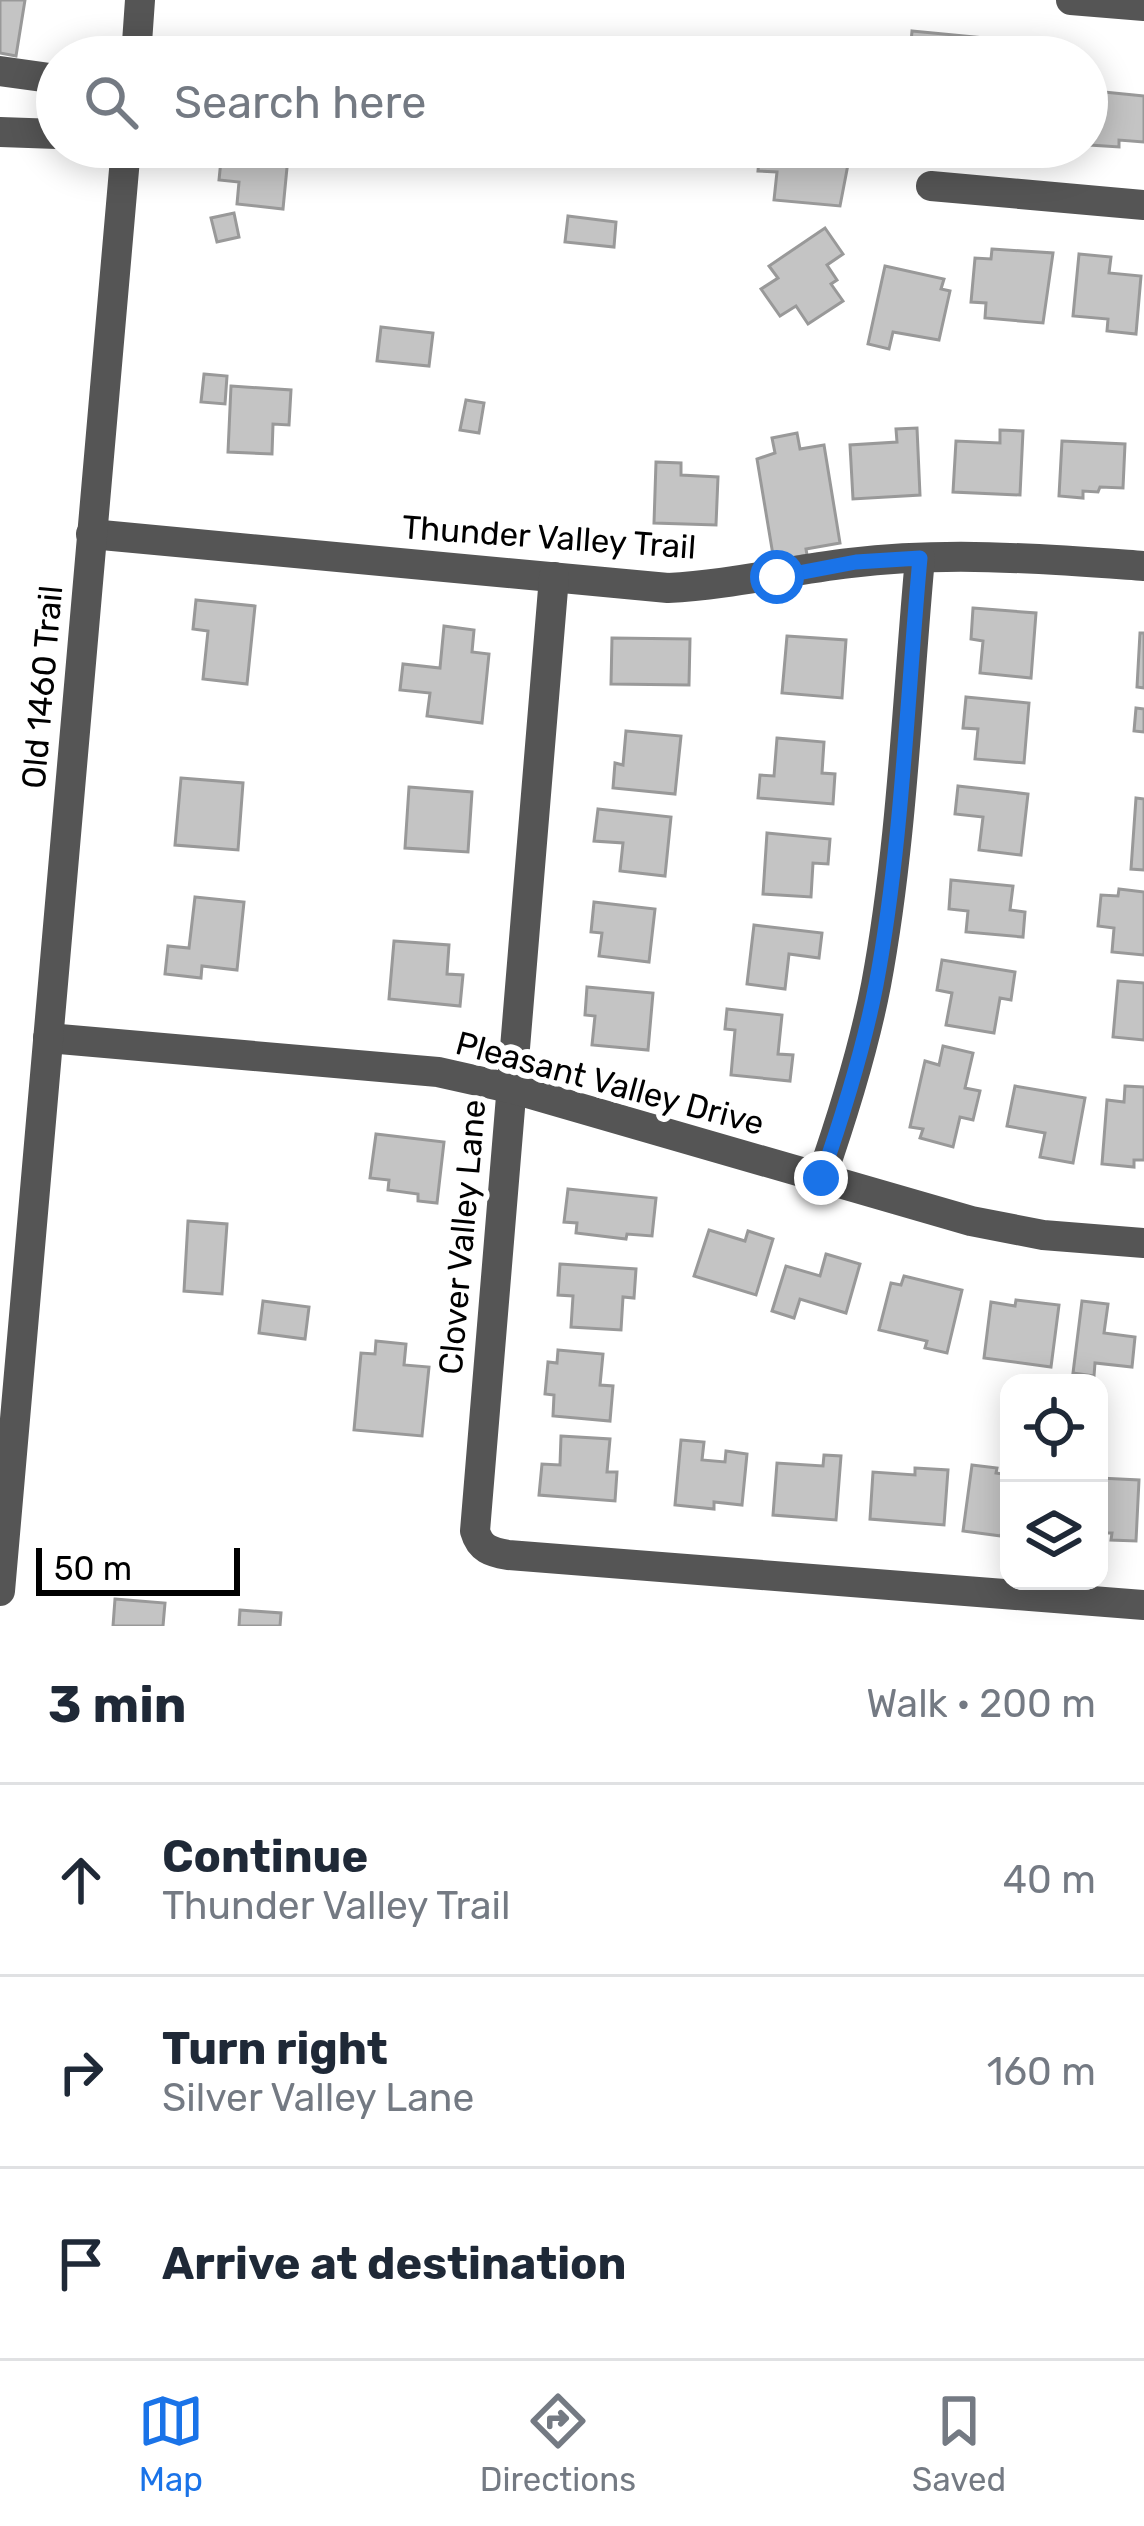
<!DOCTYPE html>
<html lang="en">
<head>
<meta charset="utf-8">
<style>
	body { margin:0; font-family:Rubik,sans-serif; background:#f6f6f7; color:#1f2937 }
	.controls { position:absolute; right:36px; bottom:36px; display:grid; overflow:hidden; border-radius:24px; box-shadow:0 6px 30px #0003 }
	.controls button { width:108px; height:108px; display:grid; place-items:center; padding:0; border:0; border-bottom:3px solid #e0e1e3; background:#fff; color:#1f2937; font:60px sans-serif }
	.scale { position:absolute; left:36px; bottom:30px; width:204px; box-sizing:border-box; padding-left:12px; border:6px solid #000; border-top:0; font-size:33px; line-height:42px; white-space:nowrap; color:#000; -webkit-text-stroke:9px #fff; paint-order:stroke }
	.stop { position:absolute; width:36px; height:36px; margin:-27px; border:9px solid #1a73e8; border-radius:50%; background:#fff }
	.stop.end { background:#1a73e8; border-color:#fff; box-shadow:0 3px 12px #0008 }
	.list { margin:0; padding:0; list-style:none }
	h2 { display:flex; justify-content:space-between; align-items:center; height:156px; margin:0; padding:0 48px; font-size:51px }
	h2 small { font-size:39px; font-weight:400; color:#747a83 }
	.list li { display:grid; grid-template-columns:78px 1fr auto; gap:36px; align-items:center; box-sizing:border-box; height:192px; padding:0 48px; border-top:3px solid #e0e1e3 }
	.list b { display:block; font-size:45px; white-space:nowrap }
	.list p { margin:0; font-size:39px; white-space:nowrap; color:#747a83 }
	.list em { font-size:39px; font-style:normal; color:#747a83 }
	.icon { flex:none; width:66px; height:66px; fill:none; stroke:currentColor; stroke-width:2; stroke-linecap:round; stroke-linejoin:round }
	.map { position:relative; flex:none; width:1144px; height:1626px; overflow:hidden }
	.search { position:absolute; background:#fff; box-shadow:0 6px 30px #0003; left:36px; right:36px; top:36px; height:132px; display:flex; align-items:center; gap:30px; box-sizing:border-box; padding:0 42px; border-radius:66px; color:#747a83; font-size:45px }
	.sheet { height:732px; background:#fff }
	nav { display:flex; justify-content:space-around; align-items:center; box-sizing:border-box; height:168px; border-top:3px solid #e0e1e3; background:#fff; font-size:33px; color:#747a83 }
	nav a { display:grid; justify-items:center; gap:6px }
	nav .on { color:#1a73e8 }
	.map>svg:first-child { display:block }
	.building { fill:#c4c4c4; stroke:#999; stroke-width:3 }
	.lines { fill:none; stroke-linecap:round; stroke-linejoin:round }
	.minor { stroke:#555; stroke-width:30 }
	.route { stroke:#1a73e8; stroke-width:15 }
	.labels { text-anchor:middle; dominant-baseline:central; stroke-width:12; stroke-linejoin:round; paint-order:stroke }
	.street-label { font-size:33px; fill:#000; stroke:#fff }
</style>
</head>
<body>
<div class="map">
<svg width="1144" height="1626" viewBox="0 0 1144 1626">
	<rect width="100%" height="100%" fill="#fff"/>
	<g class="building">
		<polygon points="0,0 25,0 16,56 0,53"/>
		<polygon points="912,31 986,38 984,57 910,54"/>
		<polygon points="833,38 853,57 814,57"/>
		<polygon points="1094,91 1144,96 1144,142 1119,140 1119,147 1090,145"/>
		<polygon points="235,147 289,147 283,209 237,204 239,182 219,180 222,150 235,151"/>
		<polygon points="760,147 850,154 840,206 774,200 777,172 758,171"/>
		<polygon points="234,213 239,237 217,242 211,218"/>
		<polygon points="568,216 616,222 614,247 565,242"/>
		<polygon points="825,228 843,254 827,265 837,280 831,284 843,301 808,324 796,306 780,316 761,289 778,278 769,266"/>
		<polygon points="992,249 1053,253 1043,323 985,318 986,303 971,302 975,258 991,259"/>
		<polygon points="1079,254 1111,257 1109,273 1141,276 1136,334 1107,331 1108,319 1073,316"/>
		<polygon points="885,266 944,279 941,289 950,291 939,340 893,332 889,349 868,344"/>
		<polygon points="381,327 433,333 429,366 377,361"/>
		<polygon points="204,374 227,376 225,404 201,402"/>
		<polygon points="231,386 291,390 289,425 273,424 272,454 228,452"/>
		<polygon points="466,400 484,403 479,433 460,430"/>
		<polygon points="917,428 920,495 853,499 850,445 897,442 896,429"/>
		<polygon points="1000,430 1023,431 1020,495 953,492 956,441 1000,443"/>
		<polygon points="797,433 800,449 824,445 840,543 806,549 807,555 774,561 757,459 775,453 772,438"/>
		<polygon points="1062,441 1125,444 1123,488 1100,487 1098,492 1083,491 1083,498 1059,496"/>
		<polygon points="656,462 681,463 681,475 718,477 716,525 654,523"/>
		<polygon points="196,600 255,606 247,684 203,679 208,631 193,629"/>
		<polygon points="973,608 1036,613 1031,678 980,673 983,641 971,639"/>
		<polygon points="444,626 474,630 472,652 489,654 482,723 427,716 430,693 400,690 403,664 440,668"/>
		<polygon points="1140,633 1144,633 1144,688 1137,687"/>
		<polygon points="787,636 846,640 842,698 782,693"/>
		<polygon points="612,638 690,639 689,685 611,684"/>
		<polygon points="966,697 1029,703 1024,763 975,759 978,729 963,728"/>
		<polygon points="1136,708 1144,709 1144,732 1134,731"/>
		<polygon points="626,731 681,736 675,794 613,788 615,763 623,765"/>
		<polygon points="777,738 824,742 822,773 835,774 833,804 758,798 760,775 774,776"/>
		<polygon points="181,778 243,783 238,850 175,845"/>
		<polygon points="958,786 1028,794 1021,855 979,850 983,817 955,814"/>
		<polygon points="409,787 472,792 468,852 405,848"/>
		<polygon points="1136,798 1144,799 1144,870 1131,869"/>
		<polygon points="598,809 671,817 665,876 620,871 623,843 594,841"/>
		<polygon points="767,833 830,839 828,864 813,863 811,897 763,894"/>
		<polygon points="951,880 1013,886 1010,910 1025,912 1023,937 966,932 968,911 949,909"/>
		<polygon points="1119,889 1144,892 1144,955 1112,952 1114,928 1098,926 1101,895 1118,896"/>
		<polygon points="195,897 244,902 237,970 202,966 201,978 165,974 168,946 189,948"/>
		<polygon points="594,902 655,909 649,962 599,956 602,933 591,932"/>
		<polygon points="754,925 822,933 819,958 789,954 785,989 747,984"/>
		<polygon points="394,941 449,945 447,974 463,975 460,1006 389,999"/>
		<polygon points="942,960 1015,972 1011,1000 1000,998 994,1033 946,1025 952,993 937,990"/>
		<polygon points="1118,981 1144,983 1144,1040 1113,1037"/>
		<polygon points="587,987 653,993 648,1050 592,1045 595,1016 585,1015"/>
		<polygon points="727,1009 782,1015 778,1054 793,1055 790,1081 731,1075 735,1030 725,1029"/>
		<polygon points="943,1046 973,1053 965,1088 980,1091 973,1120 960,1117 953,1147 920,1138 923,1129 910,1127 925,1061 939,1065"/>
		<polygon points="1015,1086 1085,1098 1073,1163 1040,1157 1045,1133 1007,1126"/>
		<polygon points="1125,1086 1144,1087 1144,1160 1134,1160 1134,1167 1102,1164 1107,1100 1124,1102"/>
		<polygon points="376,1134 444,1142 437,1203 418,1201 418,1194 388,1190 389,1180 370,1178"/>
		<polygon points="568,1189 656,1198 652,1236 627,1234 626,1239 576,1233 577,1223 564,1222"/>
		<polygon points="188,1221 227,1224 222,1294 184,1291"/>
		<polygon points="709,1230 745,1241 748,1231 773,1239 756,1295 694,1276"/>
		<polygon points="826,1254 860,1264 846,1313 800,1299 794,1318 772,1311 786,1266 820,1276"/>
		<polygon points="560,1264 636,1269 634,1298 623,1297 621,1330 571,1327 573,1296 558,1295"/>
		<polygon points="904,1276 962,1290 947,1353 925,1348 927,1341 879,1330 891,1283 901,1285"/>
		<polygon points="1016,1300 1059,1305 1051,1367 984,1358 991,1302 1015,1306"/>
		<polygon points="263,1301 309,1307 305,1339 259,1333"/>
		<polygon points="1082,1301 1108,1304 1104,1333 1135,1337 1132,1367 1095,1363 1094,1376 1073,1373"/>
		<polygon points="376,1341 406,1344 404,1365 429,1367 422,1436 354,1430 361,1353 375,1354"/>
		<polygon points="558,1350 603,1354 600,1385 613,1386 610,1421 553,1416 554,1395 545,1394 548,1362 557,1363"/>
		<polygon points="561,1436 610,1439 607,1472 617,1472 615,1501 539,1495 542,1464 560,1465"/>
		<polygon points="681,1440 704,1442 702,1460 725,1462 726,1451 747,1454 742,1505 714,1502 714,1509 675,1505"/>
		<polygon points="824,1455 841,1456 836,1520 773,1515 777,1463 823,1466"/>
		<polygon points="972,1465 997,1468 996,1473 1009,1475 1009,1523 1003,1522 1001,1536 963,1531"/>
		<polygon points="915,1468 948,1470 944,1525 870,1519 873,1472 915,1475"/>
		<polygon points="1099,1478 1139,1480 1136,1541 1111,1540 1112,1533 1099,1533"/>
		<polygon points="115,1599 165,1603 163,1626 113,1626"/>
		<polygon points="240,1610 281,1613 280,1626 239,1626"/>
	</g>
	<g class="lines">
		<g class="minor">
			<polyline points="1071,0 1144,6"/>
			<polyline points="136,57 140,0"/>
			<polyline points="0,71 57,79"/>
			<polyline points="0,132 57,134"/>
			<polyline points="931,186 1144,205"/>
			<path d="M91,534L668,588C731,585 788,570 850,563C949,551 1045,559 1144,566"/>
			<path d="M554,577L475,1531C480,1549 491,1552 508,1555L1144,1605"/>
			<polyline points="48,1038 438,1072 510,1088 971,1221 1043,1235 1144,1243"/>
			<path d="M821,1178C843,1115 863,1052 876,985C902,846 907,700 920,558"/>
			<polyline points="0,1591 126,147"/>
		</g>
	</g>
	<g class="lines">
		<path class="route" d="M777,577L856,562L920,558C907,699 902,847 876,985C863,1052 843,1115 821,1178"/>
	</g>
	<g class="labels">
		<g class="street-label">
			<text transform="translate(549 537) rotate(4)">Thunder Valley Trail</text>
			<text transform="translate(42 687) rotate(-85)">Old 1460 Trail</text>
			<text transform="translate(610 1083) rotate(15)">Pleasant Valley Drive</text>
			<text transform="translate(462 1237) rotate(-85)">Clover Valley Lane</text>
		</g>
	</g>
</svg>
<div class="controls">
<button><svg class="icon" aria-label="locate" viewBox="0 0 24 24"><circle cx="12" cy="12" r="6"/><path d="M12 2v4M12 18v4M2 12h4M18 12h4"/></svg></button>
<button><svg class="icon" aria-label="layers" viewBox="0 0 24 24"><path d="M12 4l9 5-9 5-9-5zM3 14l9 5 9-5"/></svg></button>
</div>
<div class="scale">50 m</div>
<div class="stop" style="left:777px;top:577px"></div>
<div class="stop end" style="left:821px;top:1178px"></div>
<div class="search"><svg class="icon" aria-label="search" viewBox="0 0 24 24"><circle cx="10" cy="10" r="6"/><path d="M15 15l6 6"/></svg>Search here</div>
</div>
<section class="sheet">
<h2>3 min<small>Walk · 200 m</small></h2>
<ul class="list">
<li><svg class="icon" aria-label="ahead" viewBox="0 0 24 24"><path d="M12 20V5M6 11l6-6 6 6"/></svg><div><b>Continue</b><p>Thunder Valley Trail</p></div><em>40 m</em></li>
<li><svg class="icon" aria-label="right" viewBox="0 0 24 24"><path d="M7 20v-9h11M14 6l5 5-5 5"/></svg><div><b>Turn right</b><p>Silver Valley Lane</p></div><em>160 m</em></li>
<li><svg class="icon" aria-label="arrive" viewBox="0 0 24 24"><path d="M6 21V4h12l-3 4 3 4H6"/></svg><div><b>Arrive at destination</b></div></li>
</ul>
</section>
<nav>
<a class="on"><svg class="icon" aria-label="map" viewBox="0 0 24 24"><path d="M3 6l6-2 6 2 6-2v14l-6 2-6-2-6 2zM9 4v14M15 6v14"/></svg>Map</a>
<a><svg class="icon" aria-label="directions" viewBox="0 0 24 24"><path d="M12 3l9 9-9 9-9-9zM9 14v-3h6M13 9l2 2-2 2"/></svg>Directions</a>
<a><svg class="icon" aria-label="saved" viewBox="0 0 24 24"><path d="M7 4h10v16l-5-4-5 4z"/></svg>Saved</a>
</nav>
</body>
</html>
